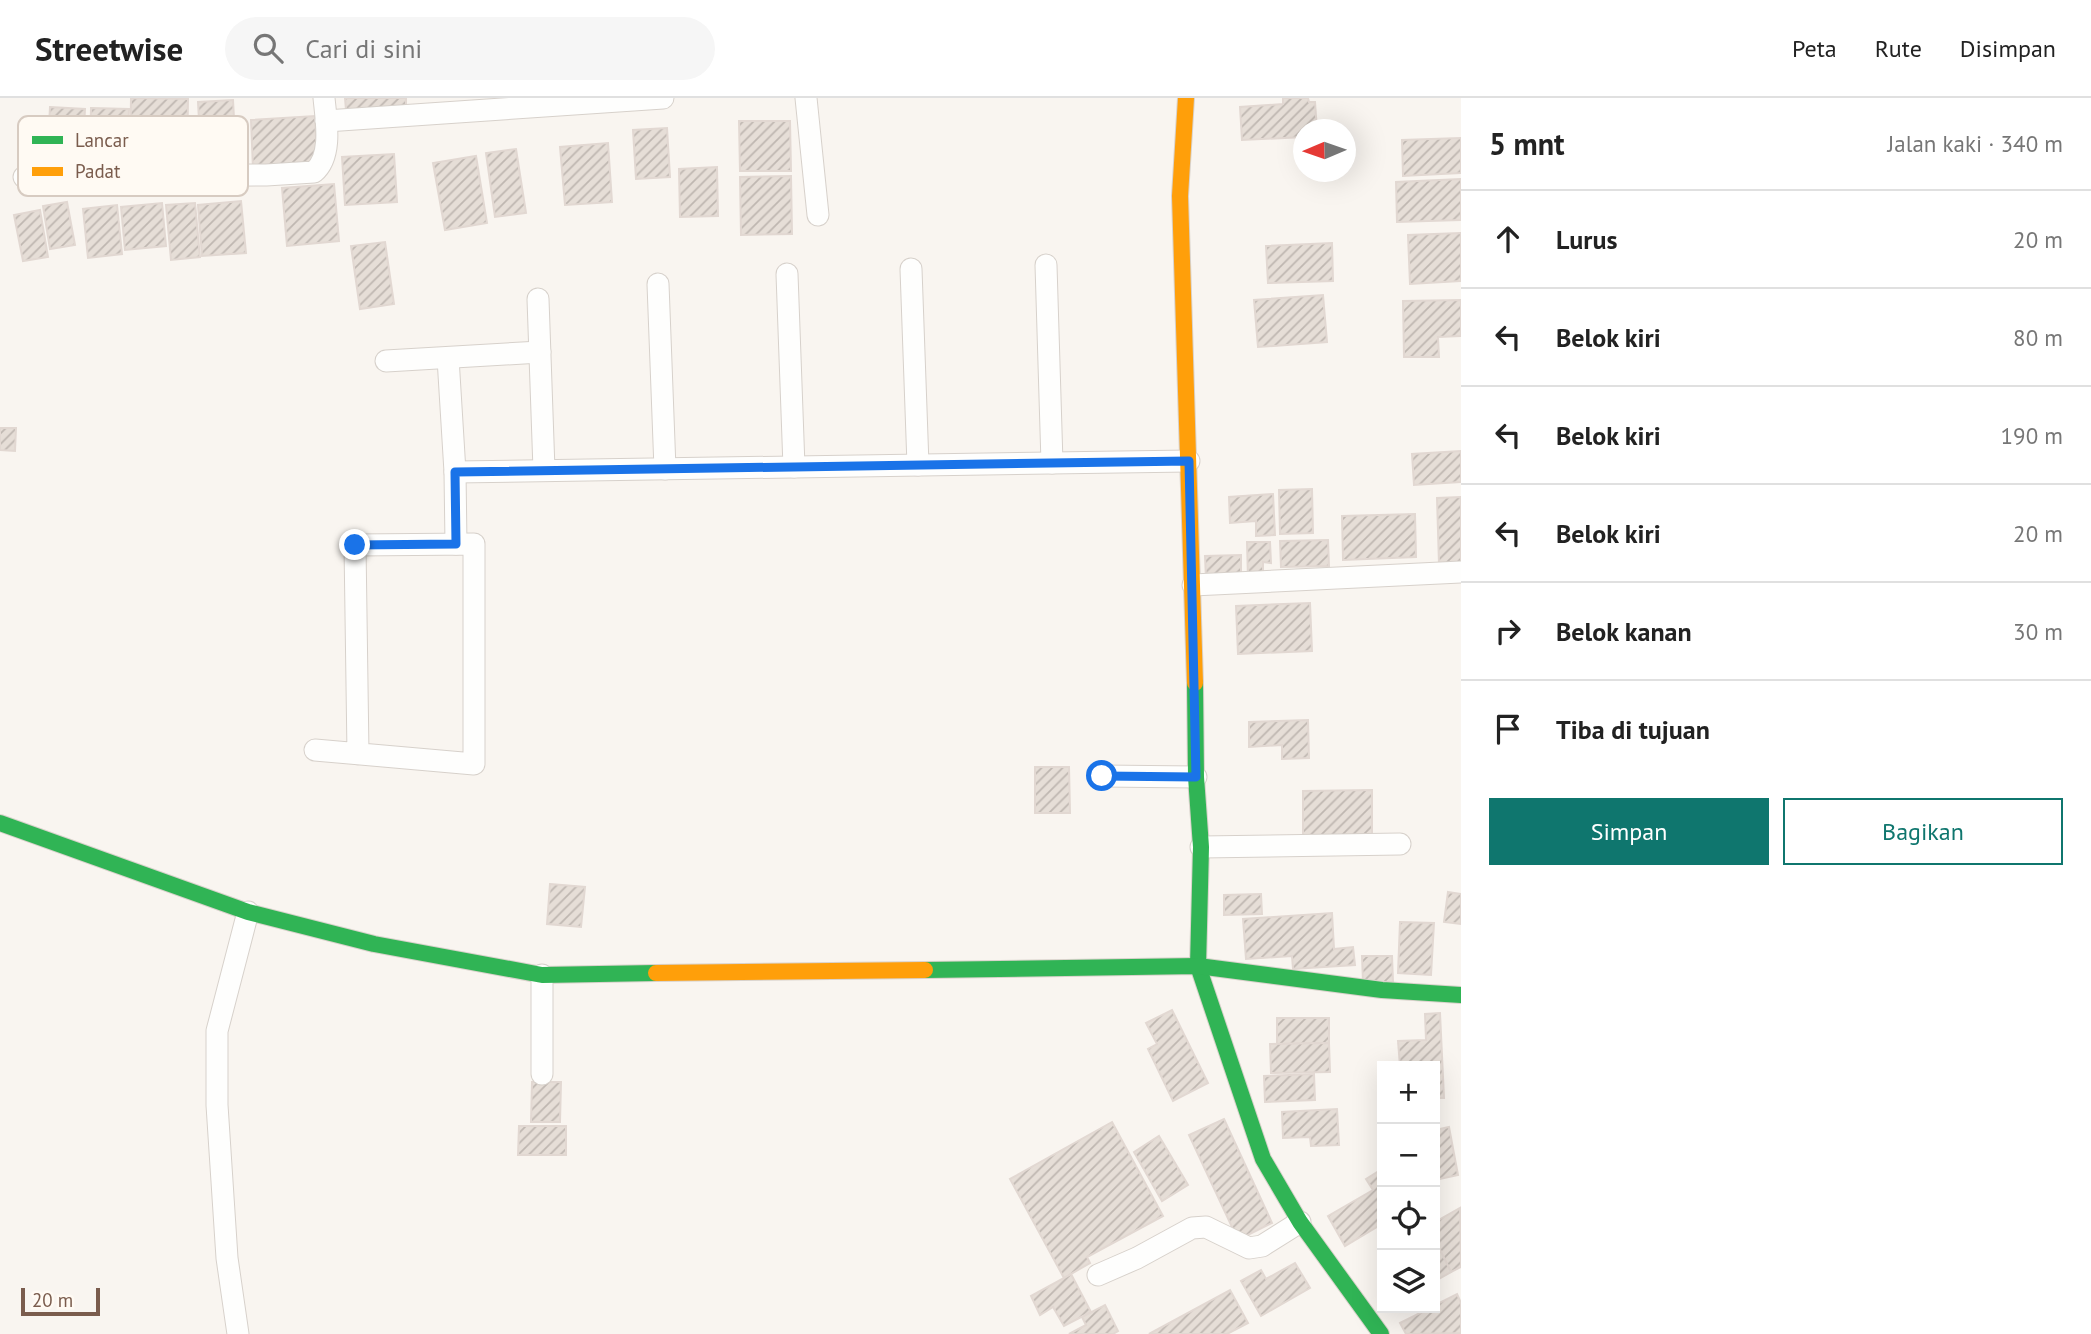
<!DOCTYPE html>
<html lang="id">
<head>
<meta charset="utf-8">
<style>
	body { margin:0; font-family:"PT Sans",sans-serif; background:#f6f6f6; color:#222 }
	.controls { position:absolute; right:21px; bottom:21px; display:grid; overflow:hidden; border-radius:0px; box-shadow:0 7px 28px #0002 }
	.controls button { width:63px; height:63px; display:grid; place-items:center; padding:0; border:0; border-bottom:2px solid #e0e0e0; background:#fff; color:#222; font:35px sans-serif }
	.compass { position:absolute; left:1293px; top:21px; width:63px; height:63px; border-radius:50%; background:#fff; box-shadow:0 7px 28px #0002; rotate:268deg }
	.scale { position:absolute; left:21px; bottom:18px; width:79px; box-sizing:border-box; padding-left:7px; border:4px solid #7a5c4d; border-top:0; font-size:19px; line-height:24px; white-space:nowrap; color:#7a5c4d; -webkit-text-stroke:5px #fffaf3; paint-order:stroke }
	.stop { position:absolute; width:21px; height:21px; margin:-16px; border:5px solid #1a73e8; border-radius:50%; background:#fff }
	.stop.end { background:#1a73e8; border-color:#fff; box-shadow:0 2px 7px #0008 }
	.list { margin:0; padding:0; list-style:none }
	h2 { display:flex; justify-content:space-between; align-items:center; height:91px; margin:0; padding:0 28px; font-size:30px }
	h2 small { font-size:23px; font-weight:400; color:#767676 }
	.list li { display:grid; grid-template-columns:46px 1fr auto; gap:21px; align-items:center; box-sizing:border-box; height:98px; padding:0 28px; border-top:2px solid #e0e0e0 }
	.list b { display:block; font-size:26px; white-space:nowrap }
	.list em { font-size:23px; font-style:normal; color:#767676 }
	.actions { display:flex; gap:14px; padding:21px 28px }
	.actions a { flex:1; padding:16px 0; border:2px solid #0f766e; border-radius:0px; text-align:center; font-size:24px; color:#0f766e }
	.actions .main { background:#0f766e; color:#fff }
	.icon { flex:none; width:38px; height:38px; fill:none; stroke:currentColor; stroke-width:2; stroke-linecap:round; stroke-linejoin:round }
	.map { position:relative; flex:none; width:1461px; height:1236px; overflow:hidden }
	header { display:flex; align-items:center; gap:42px; box-sizing:border-box; height:98px; padding:0 35px; background:#fff; border-bottom:2px solid #e0e0e0 }
	header strong { font-size:33px }
	nav { display:flex; gap:38px; margin-inline-start:auto; font-size:24px }
	.search { width:490px; height:63px; background:#f6f6f6; display:flex; align-items:center; gap:18px; box-sizing:border-box; padding:0 24px; border-radius:38px; color:#767676; font-size:26px }
	main { display:flex }
	aside { flex:1; background:#fff }
	.map>svg:first-child { display:block }
	.building { fill:url(#building-hatch); stroke:#e2d8d2; stroke-width:2 }
	.lines { fill:none; stroke-linecap:round; stroke-linejoin:round }
	.street-casing { stroke:#d7d1cb; stroke-width:23 }
	.fast-casing { stroke:#d9d2cb; stroke-width:18 }
	.slow-casing { stroke:#d9d2cb; stroke-width:18 }
	.street { stroke:#fefefd; stroke-width:21 }
	.fast { stroke:#30b455; stroke-width:16 }
	.slow { stroke:#ff9f0a; stroke-width:16 }
	.route { stroke:#1a73e8; stroke-width:9 }
	.key { fill:#fffaf3; stroke:#d7cbc1; stroke-width:2 }
	.key-label { font-size:19px; fill:#7a5c4d }
</style>
</head>
<body>
<header>
<strong>Streetwise</strong>
<div class="search"><svg class="icon" aria-label="search" viewBox="0 0 24 24"><circle cx="10" cy="10" r="6"/><path d="M15 15l6 6"/></svg>Cari di sini</div>
<nav><a>Peta</a><a>Rute</a><a>Disimpan</a></nav>
</header>
<main>
<div class="map">
<svg width="1461" height="1236" viewBox="0 0 1461 1236">
	<defs>
		<pattern id="building-hatch" width="6" height="6" patternUnits="userSpaceOnUse" patternTransform="scale(1.75)"><rect width="6" height="6" fill="#e6ded7"/><path d="M-1 1l2-2M0 6l6-6M5 7l2-2" fill="none" stroke="#bfb7b1"/></pattern>
	</defs>
	<rect width="100%" height="100%" fill="#f9f5f0"/>
	<g class="building">
		<polygon points="131,0 188,1 187,67 130,66"/>
		<polygon points="345,0 406,0 406,8 346,12"/>
		<polygon points="1283,0 1308,0 1309,4 1315,4 1317,32 1304,32 1304,39 1242,42 1240,9 1283,6"/>
		<polygon points="233,2 236,57 201,59 198,4"/>
		<polygon points="50,9 85,11 82,67 47,65"/>
		<polygon points="91,10 129,11 127,60 90,59"/>
		<polygon points="315,18 317,67 253,71 251,22"/>
		<polygon points="739,23 790,23 791,73 740,73"/>
		<polygon points="667,30 670,79 636,81 633,32"/>
		<polygon points="1461,40 1461,75 1403,78 1402,42"/>
		<polygon points="608,45 612,104 565,107 560,49"/>
		<polygon points="516,51 526,115 495,119 486,55"/>
		<polygon points="394,56 397,104 345,107 342,59"/>
		<polygon points="476,58 487,125 445,132 433,65"/>
		<polygon points="717,69 718,118 680,119 679,71"/>
		<polygon points="791,78 792,136 741,137 740,79"/>
		<polygon points="1461,81 1461,122 1397,124 1396,84"/>
		<polygon points="334,86 339,143 287,148 282,90"/>
		<polygon points="241,103 246,155 202,158 198,107"/>
		<polygon points="67,104 75,147 50,151 43,108"/>
		<polygon points="162,105 166,148 125,152 121,109"/>
		<polygon points="195,105 200,159 171,162 166,107"/>
		<polygon points="117,107 122,156 88,160 83,111"/>
		<polygon points="40,112 48,159 23,163 14,117"/>
		<polygon points="1461,135 1461,183 1410,186 1408,137"/>
		<polygon points="385,144 394,206 360,211 351,148"/>
		<polygon points="1332,145 1333,183 1268,185 1266,148"/>
		<polygon points="1323,197 1327,244 1258,249 1254,202"/>
		<polygon points="1461,202 1461,238 1438,239 1439,259 1404,259 1403,203"/>
		<polygon points="0,330 16,330 15,353 0,352"/>
		<polygon points="1461,353 1461,384 1414,387 1412,356"/>
		<polygon points="1312,391 1313,435 1280,436 1279,392"/>
		<polygon points="1273,396 1275,437 1256,438 1256,423 1230,425 1229,399"/>
		<polygon points="1461,399 1461,465 1439,466 1437,400"/>
		<polygon points="1415,416 1416,459 1343,462 1342,418"/>
		<polygon points="1328,442 1329,468 1281,469 1280,443"/>
		<polygon points="1247,444 1270,444 1271,465 1263,464 1263,481 1248,481"/>
		<polygon points="1241,457 1241,480 1206,481 1205,458"/>
		<polygon points="1310,505 1312,553 1238,556 1236,508"/>
		<polygon points="1308,622 1309,660 1282,661 1282,647 1249,649 1249,624"/>
		<polygon points="1035,669 1069,669 1070,715 1035,715"/>
		<polygon points="1372,692 1372,741 1303,742 1303,693"/>
		<polygon points="550,786 585,789 581,829 547,826"/>
		<polygon points="1448,794 1461,796 1461,826 1444,824"/>
		<polygon points="1261,796 1262,816 1224,817 1224,797"/>
		<polygon points="1332,815 1334,851 1353,849 1355,867 1293,871 1292,858 1246,861 1243,821"/>
		<polygon points="1400,824 1434,825 1431,877 1398,875"/>
		<polygon points="1362,858 1392,858 1393,884 1363,884"/>
		<polygon points="1172,912 1208,985 1173,1003 1148,951 1157,946 1146,925"/>
		<polygon points="1440,915 1444,1000 1435,1000 1435,968 1400,968 1398,943 1426,942 1425,916"/>
		<polygon points="1277,920 1329,920 1329,945 1277,946"/>
		<polygon points="1329,945 1330,974 1271,975 1270,946"/>
		<polygon points="1314,976 1315,1002 1265,1004 1264,978"/>
		<polygon points="532,984 561,984 560,1024 531,1024"/>
		<polygon points="1337,1011 1339,1047 1311,1048 1310,1039 1283,1040 1282,1014"/>
		<polygon points="1224,1021 1272,1125 1238,1142 1189,1037"/>
		<polygon points="1112,1024 1163,1118 1087,1159 1090,1165 1064,1180 1010,1081"/>
		<polygon points="519,1028 566,1028 566,1057 518,1057"/>
		<polygon points="1449,1029 1458,1077 1435,1082 1435,1032"/>
		<polygon points="1159,1038 1188,1087 1162,1103 1134,1054"/>
		<polygon points="1382,1071 1382,1126 1345,1148 1328,1118 1373,1092 1366,1081"/>
		<polygon points="1460,1110 1461,1169 1451,1174 1435,1142 1435,1124"/>
		<polygon points="1435,1142 1451,1174 1435,1183"/>
		<polygon points="1295,1165 1310,1190 1261,1218 1241,1183 1261,1172 1266,1181"/>
		<polygon points="1071,1176 1091,1214 1064,1228 1053,1209 1040,1217 1031,1198"/>
		<polygon points="1230,1192 1248,1225 1227,1236 1149,1236"/>
		<polygon points="1457,1196 1461,1205 1461,1235 1406,1236 1400,1225 1430,1210 1435,1210 1435,1207"/>
		<polygon points="1105,1207 1118,1233 1113,1236 1069,1236 1086,1227 1082,1219"/>
	</g>
	<g class="lines">
		<defs>
			<g id="street">
				<polyline points="806,0 818,117"/>
				<polyline points="326,23 663,0"/>
				<path d="M24,79L266,77L314,74C333,58 326,21 324,0"/>
				<polyline points="1046,167 1052,365"/>
				<polyline points="911,171 918,367"/>
				<polyline points="787,176 794,369"/>
				<polyline points="658,186 665,371"/>
				<polyline points="538,201 544,372"/>
				<polyline points="448,260 455,374 456,446"/>
				<polyline points="386,263 540,254"/>
				<polyline points="455,374 1189,363"/>
				<polyline points="1193,487 1461,474"/>
				<polyline points="315,652 474,666 474,446 355,447 358,656"/>
				<polyline points="1102,678 1196,679"/>
				<polyline points="1201,749 1400,746"/>
				<polyline points="542,976 542,877"/>
				<polyline points="1098,1177 1137,1160 1192,1130 1206,1129 1249,1150 1262,1148 1300,1124"/>
				<polyline points="238,1236 227,1160 217,1007 217,933 248,814"/>
			</g>
			<g id="fast">
				<polyline points="1195,585 1196,679 1201,749 1198,868 1263,1061 1300,1124 1381,1236"/>
				<polyline points="0,725 248,814 374,846 542,877 656,875"/>
				<polyline points="925,872 1198,868 1382,892 1461,897"/>
			</g>
			<g id="slow">
				<polyline points="1186,0 1180,98 1195,585"/>
				<polyline points="656,875 925,872"/>
			</g>
		</defs>
		<use href="#street" class="street-casing"/>
		<use href="#fast" class="fast-casing"/>
		<use href="#slow" class="slow-casing"/>
		<use href="#street" class="street"/>
		<use href="#fast" class="fast"/>
		<use href="#slow" class="slow"/>
	</g>
	<g class="lines">
		<polyline class="route" points="355,447 456,446 455,374 1189,363 1196,679 1102,678"/>
	</g>
	<rect x="18" y="18" width="230" height="80" rx="10" class="key"/>
	<rect x="32" y="38" width="31" height="8" fill="#30b455"/>
	<rect x="32" y="69" width="31" height="9" fill="#ff9f0a"/>
	<g class="key-label">
		<text x="75" y="49">Lancar</text>
		<text x="75" y="80">Padat</text>
	</g>
</svg>
<div class="controls">
<button>+</button>
<button>−</button>
<button><svg class="icon" aria-label="locate" viewBox="0 0 24 24"><circle cx="12" cy="12" r="6"/><path d="M12 2v4M12 18v4M2 12h4M18 12h4"/></svg></button>
<button><svg class="icon" aria-label="layers" viewBox="0 0 24 24"><path d="M12 4l9 5-9 5-9-5zM3 14l9 5 9-5"/></svg></button>
</div>
<svg class="compass" viewBox="-18 -18 36 36"><path d="M0-13l5 13h-10z" fill="#e53935"/><path d="M0 13l5-13h-10z" fill="#767676"/></svg>
<div class="scale">20 m</div>
<div class="stop" style="left:1102px;top:678px"></div>
<div class="stop end" style="left:355px;top:447px"></div>
</div>
<aside>
<h2>5 mnt<small>Jalan kaki · 340 m</small></h2>
<ul class="list">
<li><svg class="icon" aria-label="ahead" viewBox="0 0 24 24"><path d="M12 20V5M6 11l6-6 6 6"/></svg><div><b>Lurus</b></div><em>20 m</em></li>
<li><svg class="icon" aria-label="left" viewBox="0 0 24 24"><path d="M17 20v-9H6M10 6l-5 5 5 5"/></svg><div><b>Belok kiri</b></div><em>80 m</em></li>
<li><svg class="icon" aria-label="left" viewBox="0 0 24 24"><path d="M17 20v-9H6M10 6l-5 5 5 5"/></svg><div><b>Belok kiri</b></div><em>190 m</em></li>
<li><svg class="icon" aria-label="left" viewBox="0 0 24 24"><path d="M17 20v-9H6M10 6l-5 5 5 5"/></svg><div><b>Belok kiri</b></div><em>20 m</em></li>
<li><svg class="icon" aria-label="right" viewBox="0 0 24 24"><path d="M7 20v-9h11M14 6l5 5-5 5"/></svg><div><b>Belok kanan</b></div><em>30 m</em></li>
<li><svg class="icon" aria-label="arrive" viewBox="0 0 24 24"><path d="M6 21V4h12l-3 4 3 4H6"/></svg><div><b>Tiba di tujuan</b></div></li>
</ul>
<div class="actions"><a class="main">Simpan</a><a>Bagikan</a></div>
</aside>
</main>
</body>
</html>
